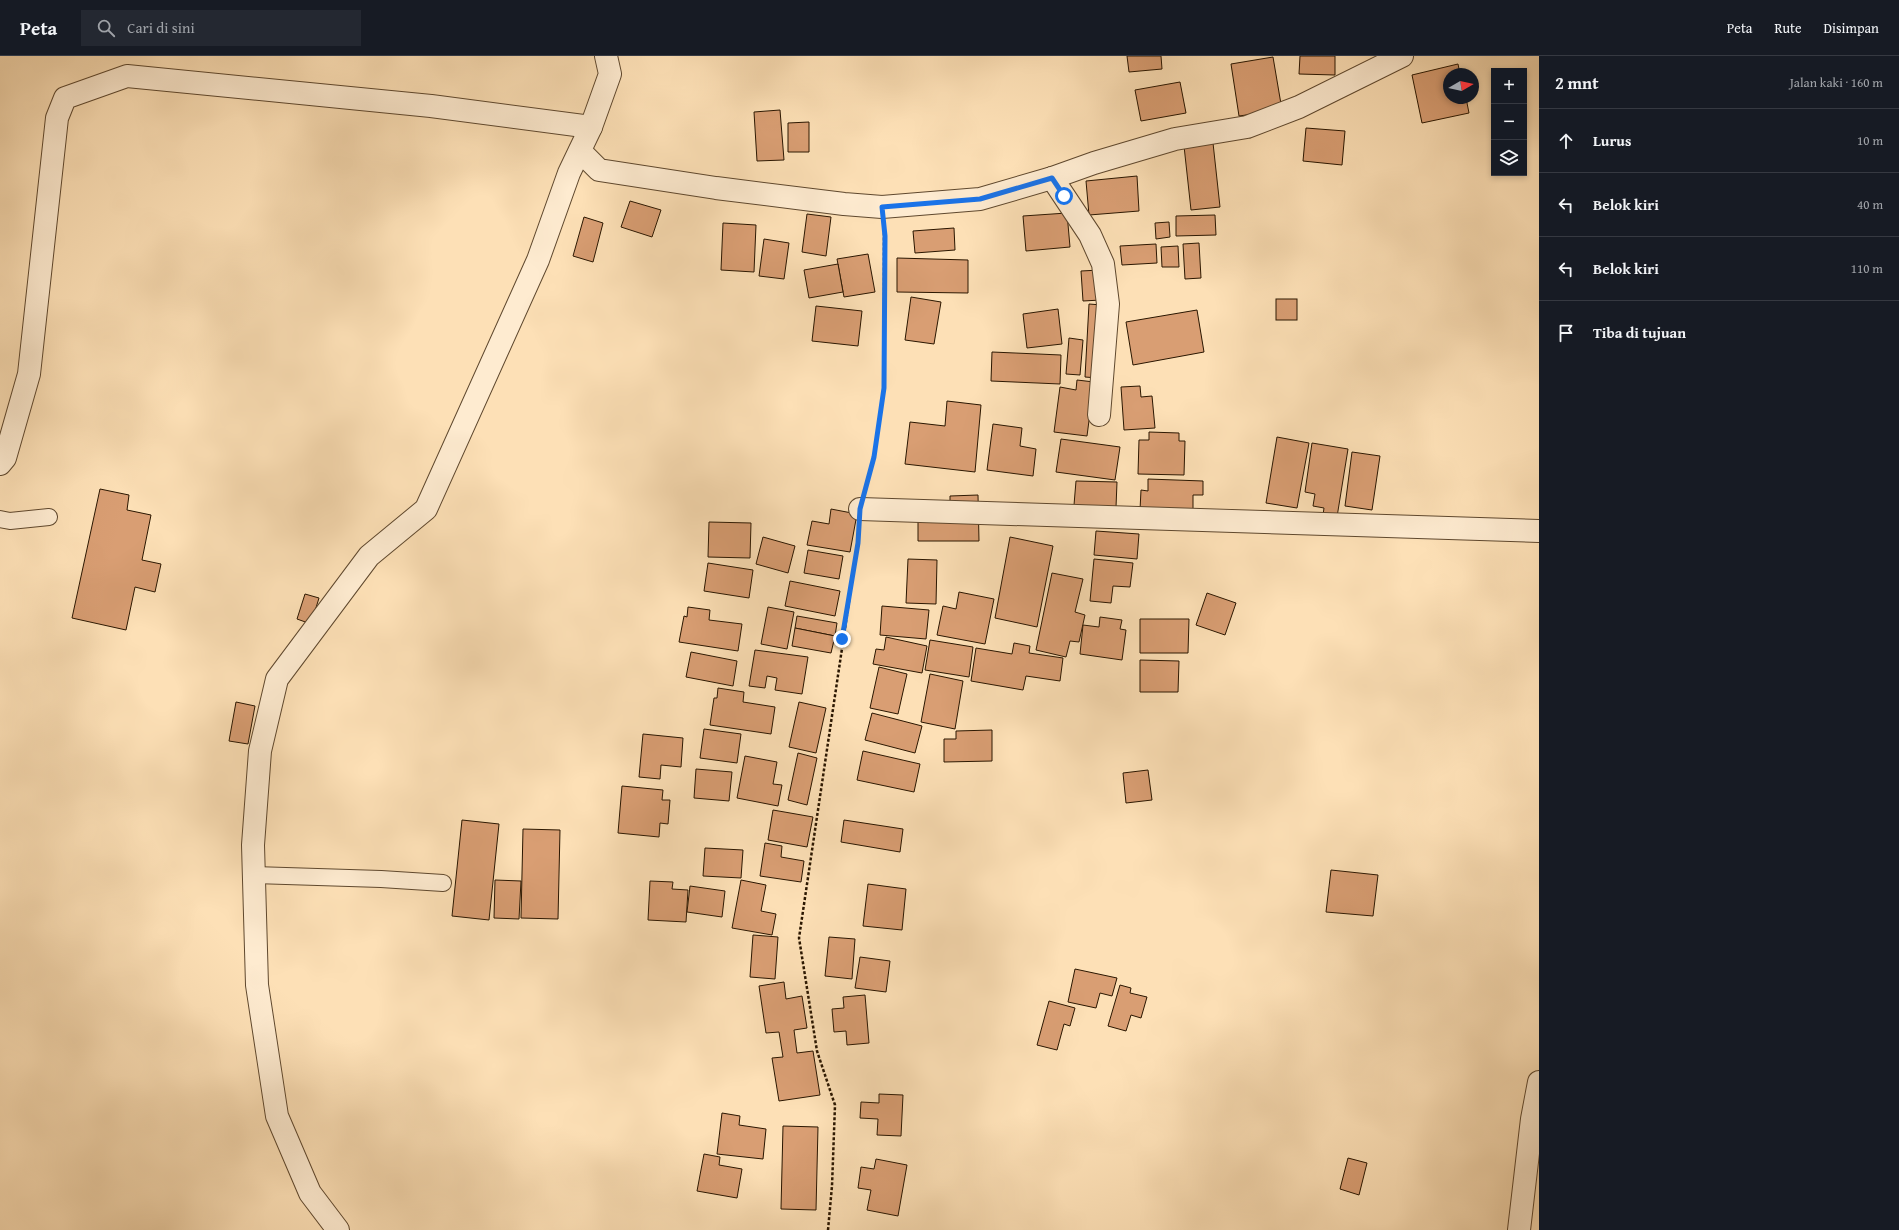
<!DOCTYPE html>
<html lang="id">
<head>
<meta charset="utf-8">
<style>
	body { margin:0; font-family:"Gentium Book Plus",serif; background:#242831; color:#f1f3f6 }
	.controls { position:absolute; right:12px; top:12px; display:grid; overflow:hidden; border-radius:0px; box-shadow:0 2px 6px #0003 }
	.controls button { width:36px; height:36px; display:grid; place-items:center; padding:0; border:0; border-bottom:1px solid #363941; background:#171b24; color:#f1f3f6; font:20px sans-serif }
	.compass { position:absolute; left:1443px; top:12px; width:36px; height:36px; border-radius:50%; background:#171b24; box-shadow:0 2px 6px #0003; rotate:81deg }
	.stop { position:absolute; width:12px; height:12px; margin:-9px; border:3px solid #1a73e8; border-radius:50%; background:#fff }
	.stop.end { background:#1a73e8; border-color:#fff; box-shadow:0 1px 4px #0008 }
	.list { margin:0; padding:0; list-style:none }
	h2 { display:flex; justify-content:space-between; align-items:center; height:52px; margin:0; padding:0 16px; font-size:17px }
	h2 small { font-size:13px; font-weight:400; color:#9ea1a6 }
	.list li { display:grid; grid-template-columns:26px 1fr auto; gap:12px; align-items:center; box-sizing:border-box; height:64px; padding:0 16px; border-top:1px solid #363941 }
	.list b { display:block; font-size:15px; white-space:nowrap }
	.list em { font-size:13px; font-style:normal; color:#9ea1a6 }
	.icon { flex:none; width:22px; height:22px; fill:none; stroke:currentColor; stroke-width:2; stroke-linecap:round; stroke-linejoin:round }
	.map { position:relative; flex:none; width:1539px; height:1174px; overflow:hidden }
	header { display:flex; align-items:center; gap:24px; box-sizing:border-box; height:56px; padding:0 20px; background:#171b24; border-bottom:1px solid #363941 }
	header strong { font-size:19px }
	nav { display:flex; gap:22px; margin-inline-start:auto; font-size:14px }
	.search { width:280px; height:36px; background:#242831; display:flex; align-items:center; gap:10px; box-sizing:border-box; padding:0 14px; border-radius:0px; color:#9ea1a6; font-size:15px }
	main { display:flex }
	aside { flex:1; background:#171b24 }
	.map>svg:first-child { display:block }
	.building { fill:#d99e73; stroke:#2a1600 }
	.lines { fill:none; stroke-linecap:round; stroke-linejoin:round }
	.service-casing { stroke:#5f482e; stroke-width:18 }
	.minor-casing { stroke:#5f482e; stroke-width:24 }
	.path { stroke:#2a1600; stroke-width:2.5; stroke-dasharray:3 2; stroke-linecap:butt }
	.service { stroke:#feebd0; stroke-width:16 }
	.minor { stroke:#feebd0; stroke-width:22 }
	.route { stroke:#1a73e8; stroke-width:5 }
</style>
</head>
<body>
<header>
<strong>Peta</strong>
<div class="search"><svg class="icon" aria-label="search" viewBox="0 0 24 24"><circle cx="10" cy="10" r="6"/><path d="M15 15l6 6"/></svg>Cari di sini</div>
<nav><a>Peta</a><a>Rute</a><a>Disimpan</a></nav>
</header>
<main>
<div class="map">
<svg width="1539" height="1174" viewBox="0 0 1539 1174">
	<rect width="100%" height="100%" fill="#fde0b6"/>
	<filter id="stains"><feTurbulence type="fractalNoise" baseFrequency=".005" numOctaves="4"/><feColorMatrix values="0 0 0 0 .2 0 0 0 0 .09 0 0 0 0 .02 0 0 0 .5 -.17"/></filter>
	<radialGradient id="worn" r=".72"><stop offset=".6" stop-color="#630" stop-opacity="0"/><stop offset="1" stop-color="#630" stop-opacity=".3"/></radialGradient>
	<g class="building">
		<polygon points="1127,0 1161,0 1162,13 1129,16"/>
		<polygon points="1300,0 1335,0 1335,19 1299,18"/>
		<polygon points="1273,1 1282,54 1239,60 1231,8"/>
		<polygon points="1458,8 1460,18 1449,18 1449,42 1466,42 1469,57 1422,67 1412,19"/>
		<polygon points="1180,26 1186,57 1141,65 1135,34"/>
		<polygon points="780,54 784,104 757,105 754,56"/>
		<polygon points="809,66 809,96 788,96 788,67"/>
		<polygon points="1306,72 1345,75 1342,109 1303,105"/>
		<polygon points="1213,87 1220,151 1191,154 1184,90"/>
		<polygon points="1137,120 1139,155 1089,159 1086,125"/>
		<polygon points="630,145 661,154 652,181 621,171"/>
		<polygon points="1067,157 1070,191 1026,195 1023,160"/>
		<polygon points="807,158 831,161 826,200 802,196"/>
		<polygon points="1215,159 1216,179 1176,180 1176,160"/>
		<polygon points="584,161 603,167 593,206 573,200"/>
		<polygon points="1169,166 1170,181 1156,183 1155,167"/>
		<polygon points="723,167 756,169 754,216 721,214"/>
		<polygon points="954,172 955,194 915,197 913,175"/>
		<polygon points="764,183 789,187 784,223 759,220"/>
		<polygon points="1199,187 1201,222 1185,223 1183,188"/>
		<polygon points="1156,188 1157,207 1122,209 1120,190"/>
		<polygon points="1178,190 1179,211 1162,211 1161,191"/>
		<polygon points="868,198 875,236 844,241 837,203"/>
		<polygon points="897,202 968,204 968,237 897,236"/>
		<polygon points="838,208 843,236 809,242 804,214"/>
		<polygon points="1100,214 1101,244 1083,245 1081,215"/>
		<polygon points="911,241 941,246 934,288 905,284"/>
		<rect x="1276" y="243" width="21" height="21"/>
		<polygon points="1089,248 1102,249 1098,322 1085,321"/>
		<polygon points="816,250 862,255 858,290 812,285"/>
		<polygon points="1058,253 1062,288 1027,292 1023,258"/>
		<polygon points="1197,254 1204,296 1133,309 1126,266"/>
		<polygon points="1069,282 1083,284 1080,319 1066,318"/>
		<polygon points="992,296 1061,299 1060,328 991,325"/>
		<polygon points="1077,324 1094,326 1087,380 1054,376 1060,331 1076,334"/>
		<polygon points="1140,330 1141,341 1152,340 1155,372 1124,374 1121,331"/>
		<polygon points="947,345 981,349 975,416 905,408 910,366 945,370"/>
		<polygon points="993,368 1022,372 1020,390 1036,393 1033,420 987,414"/>
		<polygon points="1149,376 1179,377 1179,385 1185,385 1184,419 1138,418 1139,384 1149,384"/>
		<polygon points="1277,381 1309,387 1297,452 1266,447"/>
		<polygon points="1061,383 1120,391 1115,424 1056,416"/>
		<polygon points="1312,387 1348,393 1337,461 1323,459 1324,452 1313,450 1315,438 1305,436"/>
		<polygon points="1352,396 1380,400 1372,454 1345,450"/>
		<polygon points="1148,423 1203,425 1203,439 1193,439 1193,468 1140,454 1141,434 1148,435"/>
		<polygon points="1076,425 1117,426 1116,451 1074,449"/>
		<polygon points="100,433 129,439 127,454 151,459 142,504 161,508 155,536 135,531 126,574 72,562"/>
		<polygon points="978,439 979,485 918,485 918,452 950,451 950,440"/>
		<polygon points="831,453 857,458 850,496 807,489 812,465 829,468"/>
		<polygon points="709,466 751,467 750,502 708,501"/>
		<polygon points="1096,475 1139,478 1137,503 1094,499"/>
		<polygon points="763,481 795,490 788,517 756,508"/>
		<polygon points="1010,481 1053,490 1037,571 995,562"/>
		<polygon points="808,494 843,500 839,523 804,517"/>
		<polygon points="908,503 937,504 936,548 906,547"/>
		<polygon points="1094,503 1133,507 1130,531 1113,530 1111,547 1090,545"/>
		<polygon points="708,507 753,514 749,542 704,535"/>
		<polygon points="1052,517 1083,523 1075,556 1085,559 1079,586 1070,585 1066,601 1036,594"/>
		<polygon points="790,525 840,535 835,560 785,550"/>
		<polygon points="959,536 994,543 985,588 937,579 943,550 956,553"/>
		<polygon points="1207,537 1236,547 1225,579 1196,569"/>
		<polygon points="305,538 319,542 311,568 297,563"/>
		<polygon points="882,550 929,554 926,583 880,579"/>
		<polygon points="688,551 710,554 709,564 742,568 738,595 679,586 684,560 687,561"/>
		<polygon points="768,551 794,556 787,593 761,588"/>
		<polygon points="797,560 837,567 835,580 795,572"/>
		<polygon points="1100,561 1122,564 1120,573 1126,574 1122,604 1080,598 1083,569 1099,571"/>
		<polygon points="1140,563 1189,563 1188,597 1140,597"/>
		<polygon points="795,572 835,580 831,597 792,590"/>
		<polygon points="886,581 927,590 922,617 873,608 876,593 884,594"/>
		<polygon points="930,584 973,591 969,621 925,614"/>
		<polygon points="1014,587 1030,590 1029,597 1063,602 1060,625 1026,620 1023,634 971,625 976,592 1012,598"/>
		<polygon points="755,594 808,601 802,638 775,634 777,622 767,620 765,632 749,630"/>
		<polygon points="691,596 737,605 733,630 686,621"/>
		<polygon points="1140,604 1179,605 1178,636 1140,636"/>
		<polygon points="879,611 907,618 898,658 870,652"/>
		<polygon points="930,618 963,625 955,673 921,666"/>
		<polygon points="718,632 744,636 743,646 775,651 771,678 710,669 714,642 717,642"/>
		<polygon points="236,646 255,650 248,688 229,685"/>
		<polygon points="799,646 826,652 816,697 789,691"/>
		<polygon points="872,657 922,670 915,697 865,684"/>
		<polygon points="704,673 741,678 737,707 700,702"/>
		<polygon points="992,674 992,705 944,706 944,683 956,683 956,675"/>
		<polygon points="643,678 683,682 681,711 661,709 660,723 639,721"/>
		<polygon points="863,695 920,708 914,736 857,724"/>
		<polygon points="798,697 817,702 807,749 788,744"/>
		<polygon points="745,700 777,706 773,728 782,729 778,750 737,742"/>
		<polygon points="696,713 732,716 729,745 694,742"/>
		<polygon points="1148,714 1152,744 1126,747 1123,717"/>
		<polygon points="622,730 663,734 662,744 670,744 668,768 660,767 659,781 618,777"/>
		<polygon points="773,754 813,761 807,791 768,784"/>
		<polygon points="462,764 499,768 489,864 452,860"/>
		<polygon points="844,764 903,773 900,796 841,786"/>
		<polygon points="523,773 560,774 558,863 521,862"/>
		<polygon points="765,787 782,790 781,801 804,805 801,826 760,820"/>
		<polygon points="705,792 743,794 741,822 703,820"/>
		<polygon points="1331,814 1378,819 1373,860 1326,856"/>
		<polygon points="495,824 521,825 519,863 494,862"/>
		<polygon points="741,824 766,829 761,855 776,858 772,879 732,872"/>
		<polygon points="650,825 673,826 672,833 688,834 686,866 648,864"/>
		<polygon points="868,828 906,833 902,874 863,870"/>
		<polygon points="690,830 725,835 722,861 687,856"/>
		<polygon points="753,879 778,881 775,923 750,921"/>
		<polygon points="829,881 855,883 852,923 825,920"/>
		<polygon points="860,901 890,905 886,936 855,932"/>
		<polygon points="1075,913 1117,922 1112,940 1100,937 1096,952 1068,946"/>
		<polygon points="784,926 786,943 802,940 807,972 794,974 797,997 813,995 820,1039 779,1045 772,1002 783,1001 779,976 766,977 759,930"/>
		<polygon points="1120,929 1131,932 1130,937 1147,941 1141,962 1131,959 1126,975 1108,970"/>
		<polygon points="865,939 869,987 847,989 846,975 834,976 832,953 844,952 843,941"/>
		<polygon points="1049,945 1075,952 1070,970 1064,968 1057,994 1037,989"/>
		<polygon points="879,1038 903,1039 901,1080 877,1079 878,1063 860,1062 861,1046 879,1047"/>
		<polygon points="722,1057 740,1060 739,1069 766,1073 763,1103 717,1098"/>
		<polygon points="783,1070 818,1071 816,1154 781,1153"/>
		<polygon points="704,1098 720,1101 719,1109 742,1113 737,1142 697,1135"/>
		<polygon points="1348,1102 1367,1107 1359,1139 1340,1133"/>
		<polygon points="876,1103 907,1109 898,1160 867,1154 871,1134 858,1132 861,1111 874,1113"/>
	</g>
	<g class="lines">
		<defs>
			<g id="service">
				<polyline points="0,463 10,465 49,461"/>
				<polyline points="254,819 381,823 443,827"/>
			</g>
			<g id="minor">
				<polyline points="580,95 599,114 716,132 844,148 882,151 980,143 1052,122 1094,107 1175,83 1247,71 1299,51 1402,0"/>
				<polyline points="1052,122 1090,179 1103,208 1108,248 1099,359"/>
				<polyline points="0,408 5,402 29,318 57,62 65,42 127,20 431,50 591,71"/>
				<polyline points="860,453 1539,475"/>
				<polyline points="338,1174 310,1137 277,1060 257,929 253,789 260,695 277,623 369,500 426,453 538,204 569,117 591,71 610,18 606,0"/>
				<polyline points="1519,1174 1532,1063 1539,1026"/>
			</g>
		</defs>
		<use href="#service" class="service-casing"/>
		<use href="#minor" class="minor-casing"/>
		<g class="path">
			<polyline points="867,428 874,401 884,332 884,176"/>
			<polyline points="828,1174 832,1130 835,1049 817,995 799,882 859,478"/>
		</g>
		<use href="#service" class="service"/>
		<use href="#minor" class="minor"/>
	</g>
	<g class="lines">
		<polyline class="route" points="842,583 858,487 860,453 874,401 884,332 885,180 882,151 980,143 1052,122 1064,140"/>
	</g>
	<rect width="100%" height="100%" filter="url(#stains)"/>
	<rect width="100%" height="100%" fill="url(#worn)"/>
</svg>
<div class="controls">
<button>+</button>
<button>−</button>
<button><svg class="icon" aria-label="layers" viewBox="0 0 24 24"><path d="M12 4l9 5-9 5-9-5zM3 14l9 5 9-5"/></svg></button>
</div>
<svg class="compass" viewBox="-18 -18 36 36"><path d="M0-13l5 13h-10z" fill="#e53935"/><path d="M0 13l5-13h-10z" fill="#9ea1a6"/></svg>
<div class="stop" style="left:1064px;top:140px"></div>
<div class="stop end" style="left:842px;top:583px"></div>
</div>
<aside>
<h2>2 mnt<small>Jalan kaki · 160 m</small></h2>
<ul class="list">
<li><svg class="icon" aria-label="ahead" viewBox="0 0 24 24"><path d="M12 20V5M6 11l6-6 6 6"/></svg><div><b>Lurus</b></div><em>10 m</em></li>
<li><svg class="icon" aria-label="left" viewBox="0 0 24 24"><path d="M17 20v-9H6M10 6l-5 5 5 5"/></svg><div><b>Belok kiri</b></div><em>40 m</em></li>
<li><svg class="icon" aria-label="left" viewBox="0 0 24 24"><path d="M17 20v-9H6M10 6l-5 5 5 5"/></svg><div><b>Belok kiri</b></div><em>110 m</em></li>
<li><svg class="icon" aria-label="arrive" viewBox="0 0 24 24"><path d="M6 21V4h12l-3 4 3 4H6"/></svg><div><b>Tiba di tujuan</b></div></li>
</ul>
</aside>
</main>
</body>
</html>
